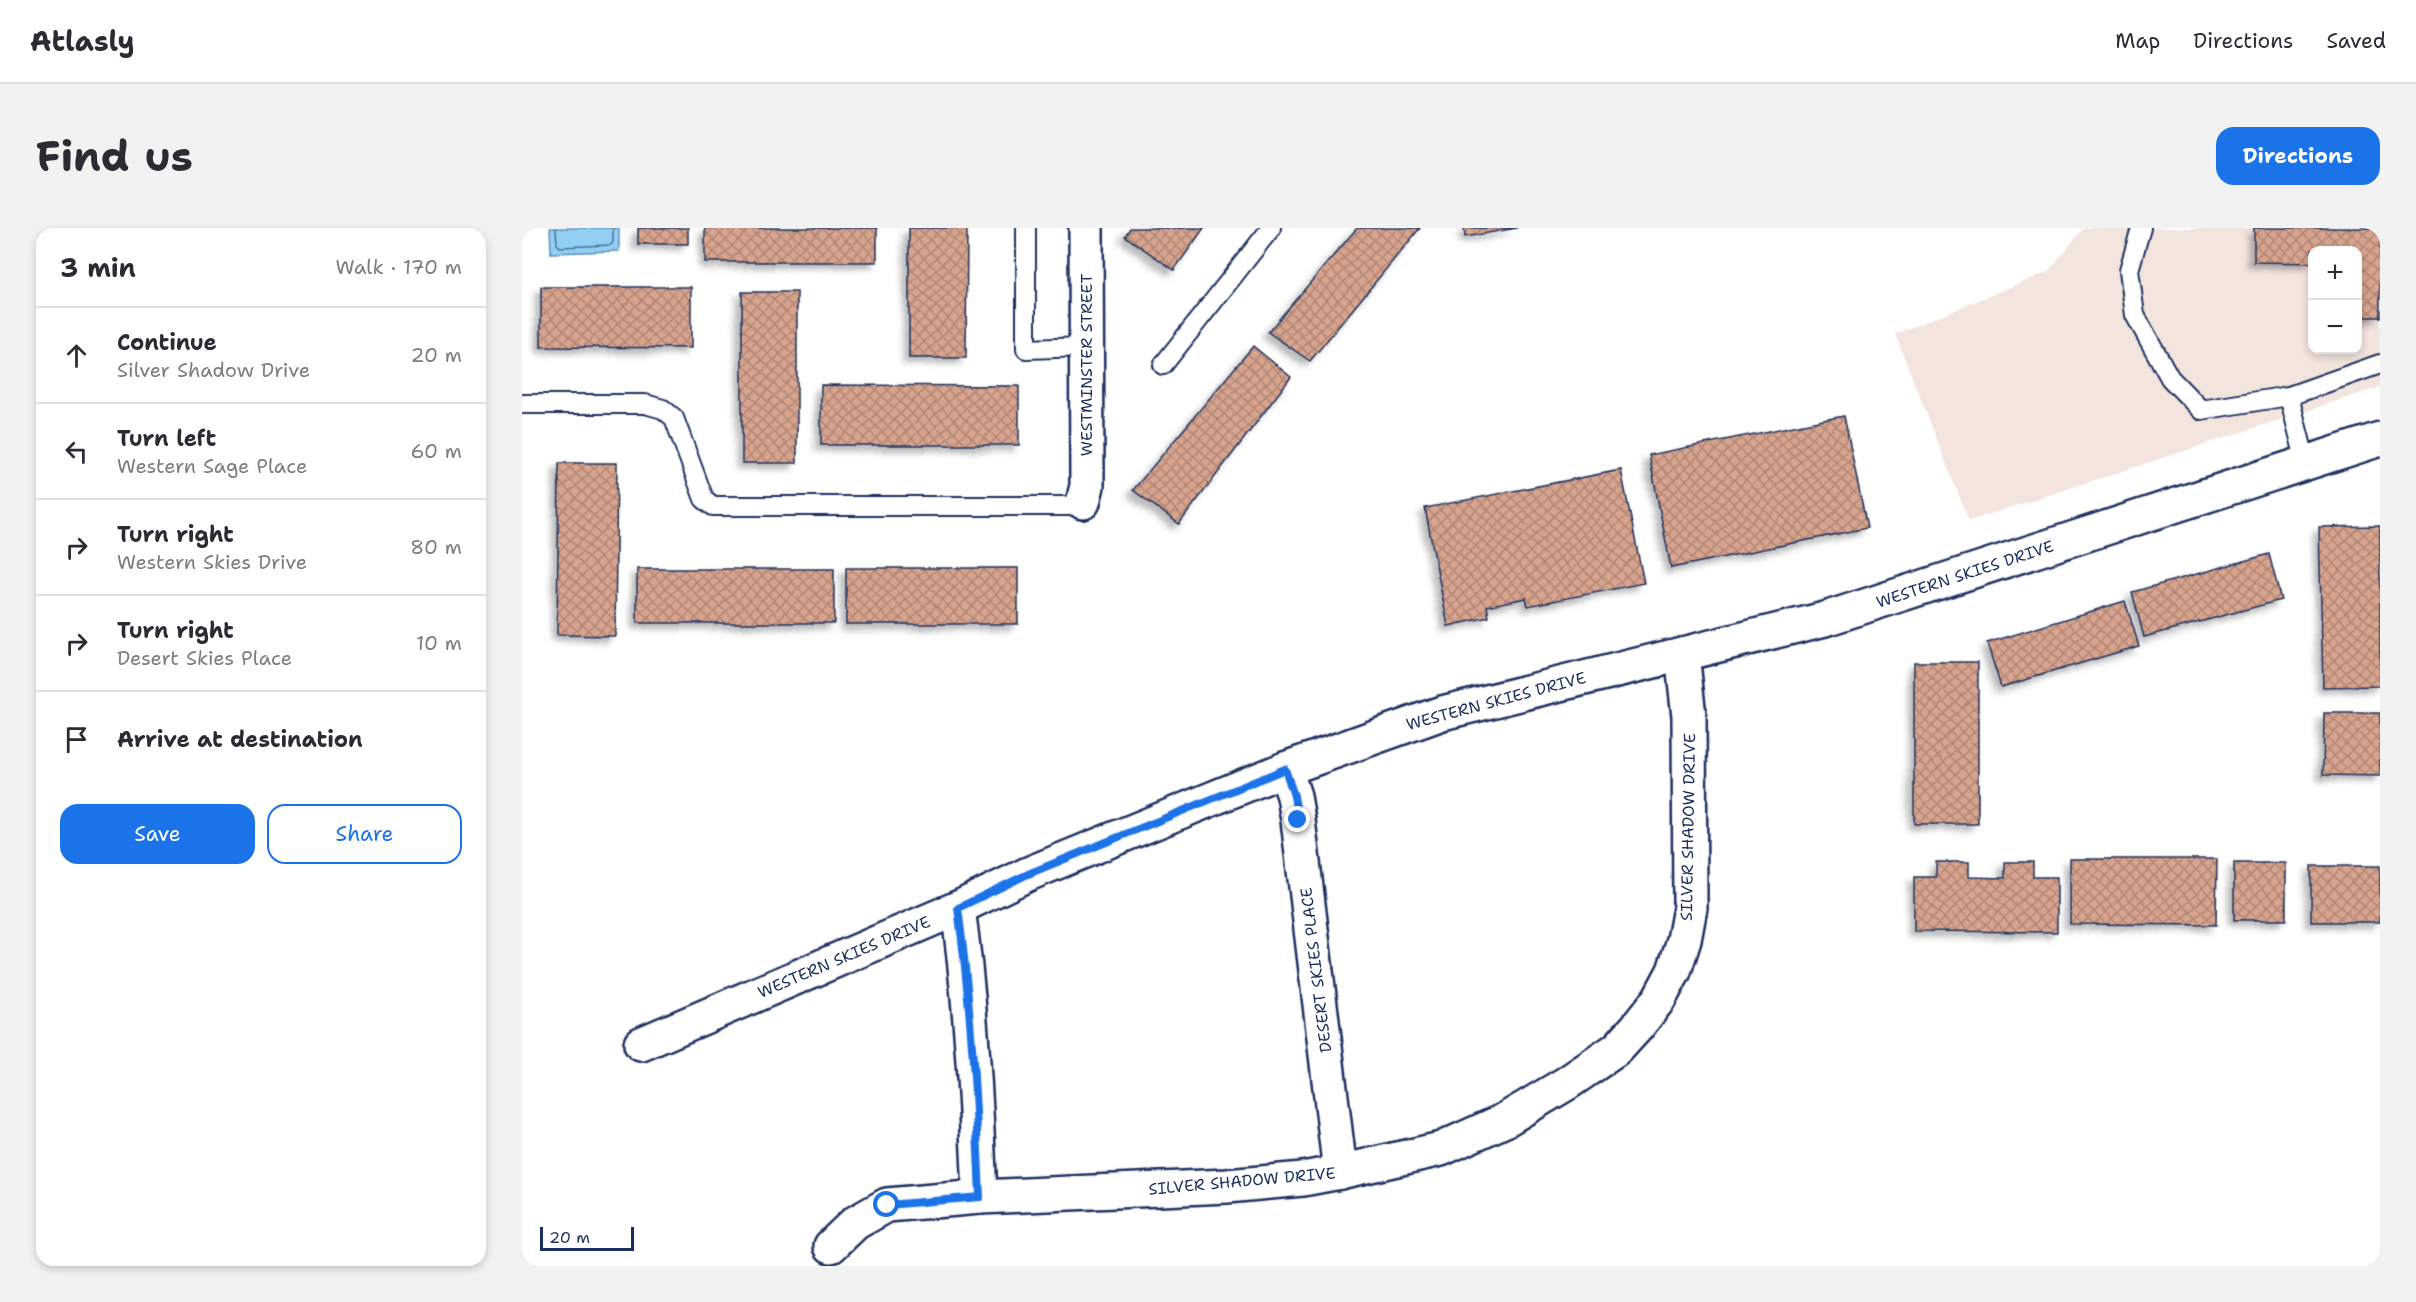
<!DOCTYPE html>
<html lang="en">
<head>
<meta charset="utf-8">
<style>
	body { margin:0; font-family:"Shantell Sans",sans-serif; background:#f2f2f3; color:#2b2b33 }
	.controls { position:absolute; right:18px; top:18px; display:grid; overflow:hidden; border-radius:12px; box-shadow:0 3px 9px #0003 }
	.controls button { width:54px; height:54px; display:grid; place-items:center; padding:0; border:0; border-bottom:2px solid #e1e1e2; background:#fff; color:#2b2b33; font:30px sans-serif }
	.scale { position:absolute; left:18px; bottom:15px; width:94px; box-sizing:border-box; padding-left:6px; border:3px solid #1b2f5e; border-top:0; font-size:16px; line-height:21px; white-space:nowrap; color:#1b2f5e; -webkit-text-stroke:4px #fff; paint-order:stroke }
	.stop { position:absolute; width:18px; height:18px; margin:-14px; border:4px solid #1a73e8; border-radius:50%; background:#fff }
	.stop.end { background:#1a73e8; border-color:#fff; box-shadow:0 2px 6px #0008 }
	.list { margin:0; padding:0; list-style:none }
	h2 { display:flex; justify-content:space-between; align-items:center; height:78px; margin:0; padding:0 24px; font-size:26px }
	h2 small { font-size:20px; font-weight:400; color:#7c7c81 }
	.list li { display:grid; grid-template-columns:39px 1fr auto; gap:18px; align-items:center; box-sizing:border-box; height:96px; padding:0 24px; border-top:2px solid #e1e1e2 }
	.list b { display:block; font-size:22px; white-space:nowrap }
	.list p { margin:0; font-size:20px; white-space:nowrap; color:#7c7c81 }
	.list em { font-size:20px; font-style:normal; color:#7c7c81 }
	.actions { display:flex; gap:12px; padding:18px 24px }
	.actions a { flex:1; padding:14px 0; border:2px solid #1a73e8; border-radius:18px; text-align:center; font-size:21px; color:#1a73e8 }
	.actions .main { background:#1a73e8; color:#fff }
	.icon { flex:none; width:33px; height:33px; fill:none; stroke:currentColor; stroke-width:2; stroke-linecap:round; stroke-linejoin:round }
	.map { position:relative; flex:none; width:1858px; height:1038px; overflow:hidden; border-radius:18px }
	header { display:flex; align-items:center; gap:36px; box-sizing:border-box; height:84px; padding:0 30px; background:#fff; border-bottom:2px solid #e1e1e2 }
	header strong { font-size:28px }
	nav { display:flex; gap:33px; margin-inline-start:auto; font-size:21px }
	.intro { display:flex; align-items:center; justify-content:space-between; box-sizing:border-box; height:144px; padding:0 36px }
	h1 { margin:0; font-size:42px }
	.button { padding:15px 27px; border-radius:18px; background:#1a73e8; color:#fff; font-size:21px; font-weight:700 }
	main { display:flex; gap:36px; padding:0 36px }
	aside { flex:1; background:#fff; border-radius:18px; box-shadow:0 3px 9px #0003 }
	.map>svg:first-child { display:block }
	.built { fill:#f3e4dd; fill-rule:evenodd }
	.water { fill:#92cff3; stroke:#628fb7; stroke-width:1.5 }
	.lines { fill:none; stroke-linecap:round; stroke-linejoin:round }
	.shore { stroke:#4b6f9a; stroke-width:1.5 }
	.building { fill:url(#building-cross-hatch); stroke:#1b2f5e; stroke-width:1.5; filter:url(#shadow) }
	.lane-casing { stroke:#1b2f5e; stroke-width:22 }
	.street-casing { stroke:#1b2f5e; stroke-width:38 }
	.lane { stroke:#fff; stroke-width:18 }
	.street { stroke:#fff; stroke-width:33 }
	.route { stroke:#1a73e8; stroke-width:8 }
	.labels { text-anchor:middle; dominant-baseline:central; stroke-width:4.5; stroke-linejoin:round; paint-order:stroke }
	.street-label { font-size:16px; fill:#1b2f5e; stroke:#fff }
</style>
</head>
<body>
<header>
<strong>Atlasly</strong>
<nav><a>Map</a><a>Directions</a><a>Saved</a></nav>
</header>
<div class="intro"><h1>Find us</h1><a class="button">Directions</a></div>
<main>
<aside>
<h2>3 min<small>Walk · 170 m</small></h2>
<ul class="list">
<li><svg class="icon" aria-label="ahead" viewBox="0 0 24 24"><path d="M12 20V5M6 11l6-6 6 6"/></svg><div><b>Continue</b><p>Silver Shadow Drive</p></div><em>20 m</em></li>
<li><svg class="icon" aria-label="left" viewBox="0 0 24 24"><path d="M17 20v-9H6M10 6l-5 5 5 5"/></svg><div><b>Turn left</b><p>Western Sage Place</p></div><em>60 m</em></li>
<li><svg class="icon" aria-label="right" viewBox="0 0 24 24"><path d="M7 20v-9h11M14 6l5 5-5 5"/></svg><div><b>Turn right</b><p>Western Skies Drive</p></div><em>80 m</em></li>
<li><svg class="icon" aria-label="right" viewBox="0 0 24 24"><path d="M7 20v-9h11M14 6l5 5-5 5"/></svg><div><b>Turn right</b><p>Desert Skies Place</p></div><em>10 m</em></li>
<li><svg class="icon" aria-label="arrive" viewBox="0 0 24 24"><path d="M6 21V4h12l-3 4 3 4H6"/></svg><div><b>Arrive at destination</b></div></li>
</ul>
<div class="actions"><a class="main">Save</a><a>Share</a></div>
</aside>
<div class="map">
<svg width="1858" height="1038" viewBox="0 0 1858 1038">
	<defs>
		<pattern id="building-cross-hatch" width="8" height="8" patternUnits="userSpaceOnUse" patternTransform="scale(1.5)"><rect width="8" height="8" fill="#d8a48d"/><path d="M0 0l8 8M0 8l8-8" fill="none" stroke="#ae8676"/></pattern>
		<filter id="shadow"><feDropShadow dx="-5.5" dy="5.5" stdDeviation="3" flood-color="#0004"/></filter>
	</defs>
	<rect width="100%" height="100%" fill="#fff"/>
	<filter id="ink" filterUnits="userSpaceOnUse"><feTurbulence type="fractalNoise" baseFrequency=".0167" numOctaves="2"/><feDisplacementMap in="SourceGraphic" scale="12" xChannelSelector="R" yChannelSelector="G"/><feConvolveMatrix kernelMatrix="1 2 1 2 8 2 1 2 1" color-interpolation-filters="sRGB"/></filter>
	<g filter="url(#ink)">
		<path class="built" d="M1562,0H1858V159L1447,293L1373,106L1526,44ZM1790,22H1836V122H1790Z"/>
		<polygon class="water" points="28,0 97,0 97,23 29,25"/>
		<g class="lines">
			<polyline class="shore" points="34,0 35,16 38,19 89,17 91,14 91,0"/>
		</g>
		<g class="building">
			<rect x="116" y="0" width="50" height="16"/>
			<rect x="183" y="0" width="172" height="34"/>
			<polygon points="387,0 445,0 444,130 387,130"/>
			<polygon points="608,0 682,0 652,42 603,8"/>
			<polygon points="835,0 898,0 788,133 746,104"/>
			<polygon points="942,0 995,0 943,9"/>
			<polygon points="1732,0 1858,0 1858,89 1836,89 1836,22 1790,22 1790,35 1732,34"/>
			<polygon points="19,59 169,59 169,120 19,119"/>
			<rect x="220" y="64" width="55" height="171"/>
			<polygon points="731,118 769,149 657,296 611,262"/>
			<polygon points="299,157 497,158 497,217 299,217"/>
			<polygon points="1322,188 1345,300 1149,340 1127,227"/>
			<polygon points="37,235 95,235 93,408 35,407"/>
			<polygon points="1099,242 1122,355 1006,378 1004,370 965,378 967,389 926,398 903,280"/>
			<polygon points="1858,298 1858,458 1801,459 1797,299"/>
			<polygon points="1747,326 1759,372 1622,409 1610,364"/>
			<rect x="324" y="340" width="172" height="56"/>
			<rect x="115" y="341" width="197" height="54"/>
			<polygon points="1603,373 1617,418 1479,459 1465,415"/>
			<rect x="1392" y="434" width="64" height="162"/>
			<polygon points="1802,485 1858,485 1858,548 1801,547"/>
			<polygon points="1548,631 1695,631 1694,697 1548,696"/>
			<polygon points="1414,634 1447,634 1447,649 1483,650 1483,634 1511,634 1511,649 1535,649 1535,704 1392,703 1392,649 1414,649"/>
			<rect x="1712" y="635" width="52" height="57"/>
			<rect x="1789" y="638" width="69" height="56"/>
		</g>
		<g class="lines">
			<defs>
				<g id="lane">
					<polyline points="504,0 504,121 564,119"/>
					<polyline points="1619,0 1607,42 1613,87 1648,150 1679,182 1767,168 1784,235"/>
					<polyline points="641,137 749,0"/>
					<polyline points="1767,168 1858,136"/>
					<polyline points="0,176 123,176 141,181 152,190 182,271 191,278 546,278 561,274"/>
				</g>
				<g id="street">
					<polyline points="561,274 565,258 564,0"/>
					<polyline points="763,541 772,568 776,592 818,944"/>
					<path d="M436,680C449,776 454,872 458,969"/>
					<polyline points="119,816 436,680 506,646 763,541 920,485 1303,391 1858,211"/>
					<polyline points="309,1018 333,995 365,977 458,969 705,958 781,951 818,944 919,921 983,892 1045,855 1095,821 1115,799 1137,771 1152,743 1162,712 1168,680 1167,488 1160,426"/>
				</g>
			</defs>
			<use href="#lane" class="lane-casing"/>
			<use href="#street" class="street-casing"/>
			<use href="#lane" class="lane"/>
			<use href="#street" class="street"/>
		</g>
	</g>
	<g class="lines" filter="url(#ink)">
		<path class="route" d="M365,977L458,969C454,872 449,776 436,680L506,646L763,541L772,568L776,592"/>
	</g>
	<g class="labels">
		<g class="street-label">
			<text transform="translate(564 137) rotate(-90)">WESTMINSTER STREET</text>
			<text transform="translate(1443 346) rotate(-18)">WESTERN SKIES DRIVE</text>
			<text transform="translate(974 473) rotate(-15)">WESTERN SKIES DRIVE</text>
			<text transform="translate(1166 599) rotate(-89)">SILVER SHADOW DRIVE</text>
			<text transform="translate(322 729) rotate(-23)">WESTERN SKIES DRIVE</text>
			<text transform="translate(794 742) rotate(-97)">DESERT SKIES PLACE</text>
			<text transform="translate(720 953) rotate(-5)">SILVER SHADOW DRIVE</text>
		</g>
	</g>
</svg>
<div class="controls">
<button>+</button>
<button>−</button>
</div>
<div class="scale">20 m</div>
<div class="stop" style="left:365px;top:977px"></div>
<div class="stop end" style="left:776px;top:592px"></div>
</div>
</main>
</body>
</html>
